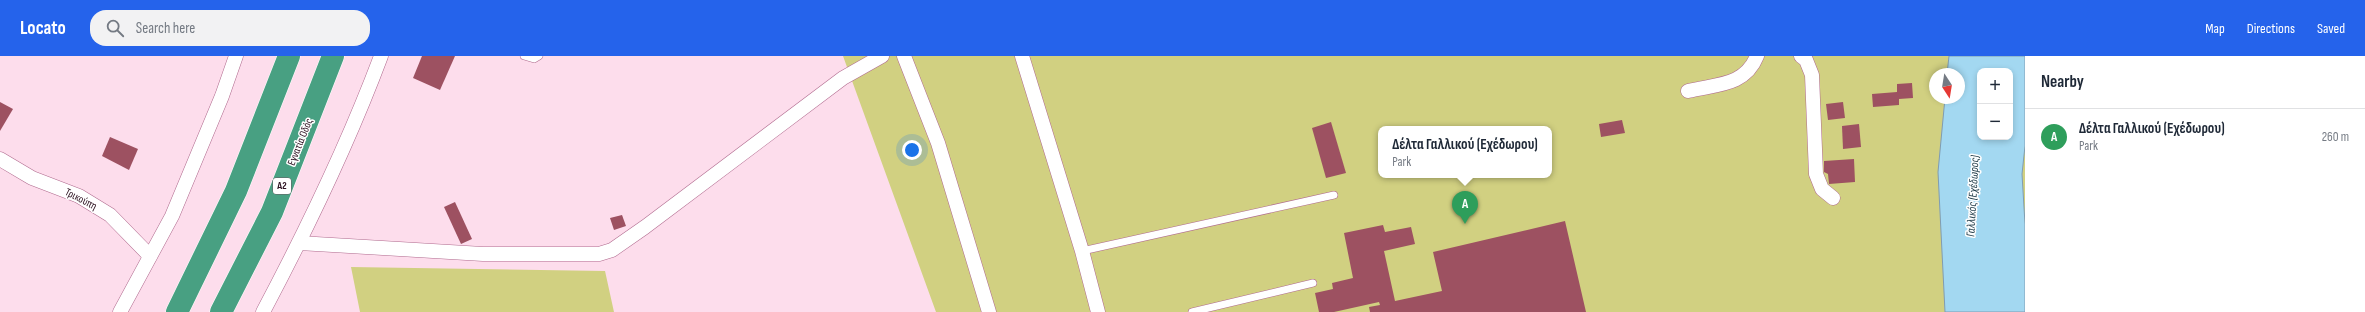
<!DOCTYPE html>
<html lang="en">
<head>
<meta charset="utf-8">
<style>
	body { margin:0; font-family:"Sofia Sans Condensed",sans-serif; background:#f2f2f3; color:#1f2937 }
	.controls { position:absolute; right:12px; top:12px; display:grid; overflow:hidden; border-radius:8px; box-shadow:0 2px 6px #0003 }
	.controls button { width:36px; height:36px; display:grid; place-items:center; padding:0; border:0; border-bottom:1px solid #e0e1e3; background:#fff; color:#1f2937; font:20px sans-serif }
	.compass { position:absolute; left:1929px; top:12px; width:36px; height:36px; border-radius:50%; background:#fff; box-shadow:0 2px 6px #0003; rotate:168deg }
	.you { position:absolute; left:912px; top:94px; width:14px; height:14px; margin:-10px; border:3px solid #fff; border-radius:50%; background:#1a73e8; box-shadow:0 0 0 6px #1a73e833 }
	.badge { display:grid; place-items:center; width:26px; height:26px; border-radius:50%; background:#2563eb; color:#fff; font-size:13px; font-weight:700 }
	.pin { position:absolute; translate:-50% -33px; filter:drop-shadow(0 1px 2px #0008) }
	.pin::after { content:''; position:absolute; top:21px; width:14px; height:12px; background:inherit; clip-path:polygon(0 0,100% 0,50% 100%) }
	.popup { position:absolute; left:1378px; top:70px; width:174px; height:52px; box-sizing:border-box; display:grid; place-content:center; border-radius:8px; background:#fff; filter:drop-shadow(0 1px 3px #0005); font-size:13px; white-space:nowrap; color:#747a83 }
	.popup b { font-size:15px; color:#1f2937 }
	.popup::after { content:''; position:absolute; left:50%; top:100%; margin-left:-8px; border:8px solid transparent; border-top-color:#fff }
	.list { margin:0; padding:0; list-style:none }
	h2 { display:flex; justify-content:space-between; align-items:center; height:52px; margin:0; padding:0 16px; font-size:17px }
	h2 small { font-size:13px; font-weight:400; color:#747a83 }
	.list li { display:grid; grid-template-columns:26px 1fr auto; gap:12px; align-items:center; box-sizing:border-box; height:56px; padding:0 16px; border-top:1px solid #e0e1e3 }
	.list b { display:block; font-size:15px; white-space:nowrap }
	.list p { margin:0; font-size:13px; white-space:nowrap; color:#747a83 }
	.list em { font-size:13px; font-style:normal; color:#747a83 }
	.icon { flex:none; width:22px; height:22px; fill:none; stroke:currentColor; stroke-width:2; stroke-linecap:round; stroke-linejoin:round }
	.map { position:relative; flex:none; width:2025px; height:256px; overflow:hidden }
	header { display:flex; align-items:center; gap:24px; box-sizing:border-box; height:56px; padding:0 20px; background:#2563eb; color:#fff }
	header strong { font-size:19px }
	nav { display:flex; gap:22px; margin-inline-start:auto; font-size:14px }
	.search { width:280px; height:36px; background:#f2f2f3; display:flex; align-items:center; gap:10px; box-sizing:border-box; padding:0 14px; border-radius:16px; color:#747a83; font-size:15px }
	main { display:flex }
	aside { flex:1; background:#fff }
	.map>svg:first-child { display:block }
	.green { fill:#d1d081; fill-rule:evenodd }
	.water { fill:#a3d8f1; stroke:#7f9cb2; fill-rule:evenodd }
	.building { fill:#9d5161 }
	.lines { fill:none; stroke-linecap:round; stroke-linejoin:round }
	.lane-casing { stroke:#b06a8e; stroke-width:8 }
	.street-casing { stroke:#b06a8e; stroke-width:15 }
	.highway-casing { stroke:#fff; stroke-width:23 }
	.lane { stroke:#fff; stroke-width:7 }
	.street { stroke:#fff; stroke-width:14 }
	.highway { stroke:#48a082; stroke-width:22 }
	.labels { text-anchor:middle; dominant-baseline:central; stroke-width:3; stroke-linejoin:round; paint-order:stroke }
	.shield { fill:#fff; stroke:#6b5862; stroke-width:1 }
	.shield-label { font-size:10px; font-weight:bold; fill:#2b101f }
	.street-label { font-size:11px; fill:#2b101f; stroke:#fff }
	.water-label { font-size:12px; font-style:italic; fill:#28424e; stroke:#fff }
</style>
</head>
<body>
<header>
<strong>Locato</strong>
<div class="search"><svg class="icon" aria-label="search" viewBox="0 0 24 24"><circle cx="10" cy="10" r="6"/><path d="M15 15l6 6"/></svg>Search here</div>
<nav><a>Map</a><a>Directions</a><a>Saved</a></nav>
</header>
<main>
<div class="map">
<svg width="2025" height="256" viewBox="0 0 2025 256">
	<rect width="100%" height="100%" fill="#fdddec"/>
	<g class="green">
		<path d="M843,0H2025V256H936ZM1980,15H2010V81H1980ZM1935,18H1959V42H1935ZM1381,73H1549V119H1381Z"/>
		<polygon points="351,211 605,215 614,256 360,256"/>
	</g>
	<path class="water" d="M1949,0H2025V90L2022,118L2025,168V256H1945L1938,116L1945,42H1959V18H1947ZM1980,15H2010V81H1980Z"/>
	<g class="building">
		<polygon points="422,0 455,0 440,34 413,22"/>
		<polygon points="1912,27 1913,42 1899,43 1899,49 1873,51 1872,38 1897,36 1897,28"/>
		<polygon points="0,46 13,53 0,75"/>
		<polygon points="1843,46 1845,62 1828,64 1826,48"/>
		<polygon points="1622,64 1625,77 1601,81 1599,68"/>
		<polygon points="1331,66 1346,117 1326,122 1312,72"/>
		<polygon points="1859,68 1861,91 1843,93 1842,70"/>
		<polygon points="110,81 138,93 129,114 102,100"/>
		<polygon points="1854,103 1855,126 1829,128 1828,118 1824,116 1824,105"/>
		<polygon points="455,146 472,183 461,188 444,151"/>
		<polygon points="622,159 626,170 614,174 610,162"/>
		<polygon points="1565,165 1586,256 1370,256 1369,251 1380,249 1379,246 1334,256 1319,256 1315,237 1333,233 1332,227 1353,222 1344,177 1383,169 1385,176 1411,171 1415,188 1384,195 1395,245 1442,235 1433,196"/>
	</g>
	<g class="lines">
		<defs>
			<g id="lane">
				<polyline points="524,0 534,3 539,0"/>
				<polyline points="1082,195 1334,139"/>
				<polyline points="1192,256 1313,227"/>
			</g>
			<g id="street">
				<polyline points="904,0 938,87 989,256"/>
				<polyline points="1022,0 1082,195 1098,256"/>
				<polyline points="1801,0 1806,4 1812,19 1816,118 1822,133 1833,142"/>
				<path d="M1688,35C1717,28 1745,30 1757,0"/>
				<polyline points="0,103 32,122 79,140 110,159 150,200"/>
				<polyline points="299,187 483,198 599,198 612,194 645,171 843,22 882,0"/>
				<polyline points="120,256 172,160 222,40 236,0"/>
				<path d="M263,256C307,173 348,88 381,0"/>
			</g>
			<g id="highway">
				<polyline points="177,256 236,135 289,0"/>
				<polyline points="221,256 272,156 333,0"/>
			</g>
		</defs>
		<use href="#lane" class="lane-casing"/>
		<use href="#street" class="street-casing"/>
		<use href="#highway" class="highway-casing"/>
		<use href="#lane" class="lane"/>
		<use href="#street" class="street"/>
		<use href="#highway" class="highway"/>
	</g>
	<g class="labels">
		<rect class="shield" x="273" y="122" width="18" height="16" rx="3"/>
		<g class="shield-label">
			<text x="282" y="130">Α2</text>
		</g>
		<g class="street-label">
			<text transform="translate(300 86) rotate(-68)">Εγνατία Οδός</text>
			<text transform="translate(81 143) rotate(27)">Τρικούπη</text>
		</g>
		<g class="water-label">
			<text transform="translate(1973 140) rotate(-87)">Γαλλικός (Εχέδωρος)</text>
		</g>
	</g>
</svg>
<div class="controls">
<button>+</button>
<button>−</button>
</div>
<svg class="compass" viewBox="-18 -18 36 36"><path d="M0-13l5 13h-10z" fill="#e53935"/><path d="M0 13l5-13h-10z" fill="#747a83"/></svg>
<div class="you"></div>
<div class="pin badge" style="left:1465px;top:168px;background:#2e9e5b">A</div>
<div class="popup"><b>Δέλτα Γαλλικού (Εχέδωρου)</b>Park</div>
</div>
<aside>
<h2>Nearby<small></small></h2>
<ul class="list">
<li><span class="badge" style="background:#2e9e5b">A</span><div><b>Δέλτα Γαλλικού (Εχέδωρου)</b><p>Park</p></div><em>260 m</em></li>
</ul>
</aside>
</main>
</body>
</html>
